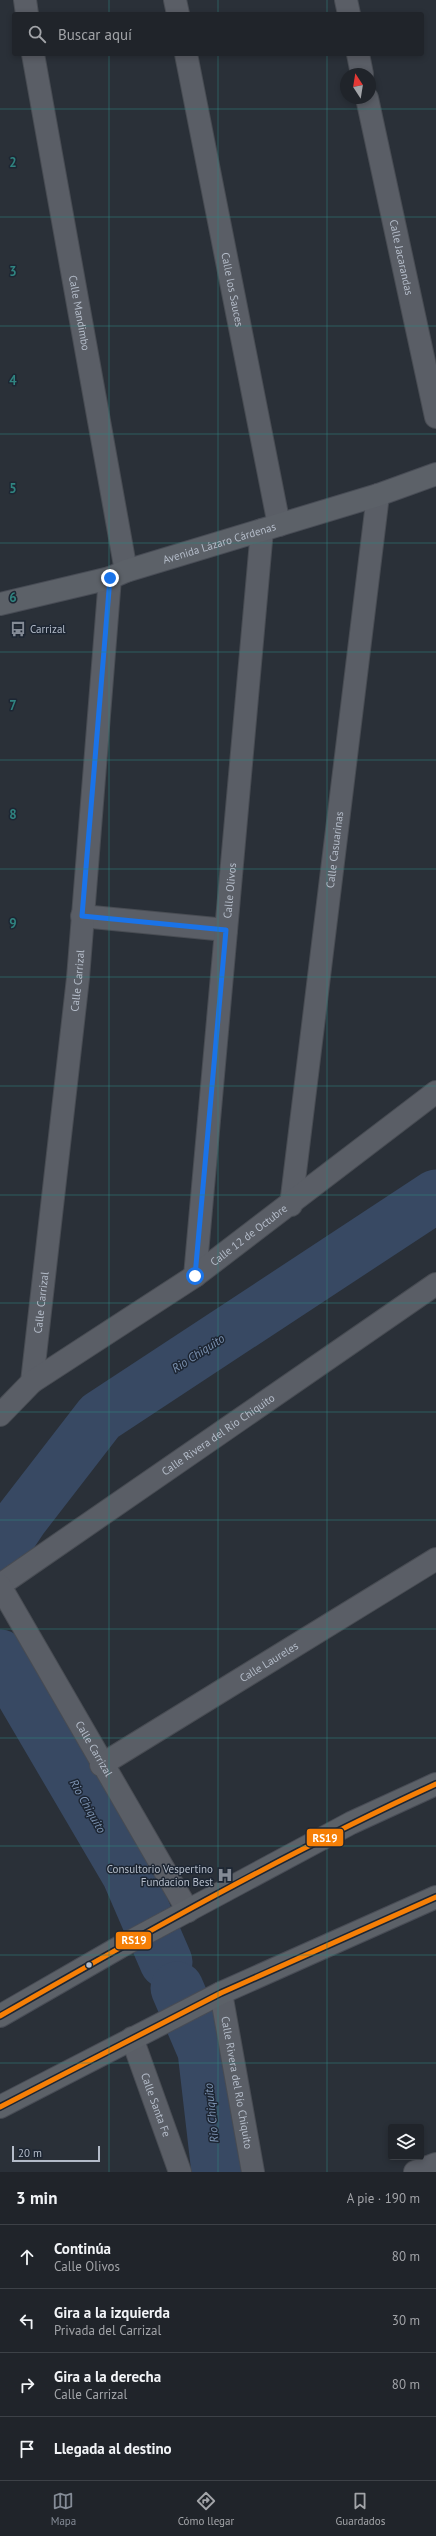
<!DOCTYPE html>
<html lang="es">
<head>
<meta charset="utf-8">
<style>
	body { margin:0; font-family:"PT Sans",sans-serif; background:#282c32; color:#f1f3f6 }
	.controls { position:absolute; right:12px; bottom:12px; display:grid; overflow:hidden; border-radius:4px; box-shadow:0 2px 6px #0003 }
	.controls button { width:36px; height:36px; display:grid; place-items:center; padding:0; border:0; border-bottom:1px solid #3d4147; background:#20242a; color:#f1f3f6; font:20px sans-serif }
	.compass { position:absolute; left:340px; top:68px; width:36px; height:36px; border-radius:50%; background:#20242a; box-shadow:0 2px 6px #0003; rotate:348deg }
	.scale { position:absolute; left:12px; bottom:10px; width:88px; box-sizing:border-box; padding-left:4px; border:2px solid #b4bcc9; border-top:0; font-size:11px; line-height:14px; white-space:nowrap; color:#b4bcc9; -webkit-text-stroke:3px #1d2633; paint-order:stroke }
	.stop { position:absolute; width:12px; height:12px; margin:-9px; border:3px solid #1a73e8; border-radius:50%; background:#fff }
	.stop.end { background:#1a73e8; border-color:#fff; box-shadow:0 1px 4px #0008 }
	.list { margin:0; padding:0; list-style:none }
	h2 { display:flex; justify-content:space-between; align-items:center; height:52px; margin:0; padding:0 16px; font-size:17px }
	h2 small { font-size:13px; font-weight:400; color:#a2a4a8 }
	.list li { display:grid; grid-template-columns:26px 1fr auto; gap:12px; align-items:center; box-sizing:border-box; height:64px; padding:0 16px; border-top:1px solid #3d4147 }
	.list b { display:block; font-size:15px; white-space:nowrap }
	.list p { margin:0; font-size:13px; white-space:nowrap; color:#a2a4a8 }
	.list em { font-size:13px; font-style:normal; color:#a2a4a8 }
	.icon { flex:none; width:22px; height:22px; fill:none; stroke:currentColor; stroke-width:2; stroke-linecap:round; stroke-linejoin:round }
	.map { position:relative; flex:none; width:436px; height:2172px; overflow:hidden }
	.search { position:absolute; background:#20242a; box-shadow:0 2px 6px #0003; left:12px; right:12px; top:12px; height:44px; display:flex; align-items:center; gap:10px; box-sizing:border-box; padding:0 14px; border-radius:4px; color:#a2a4a8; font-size:15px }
	.sheet { height:308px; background:#20242a }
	nav { display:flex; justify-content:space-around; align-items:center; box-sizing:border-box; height:56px; border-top:1px solid #3d4147; background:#20242a; font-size:11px; color:#a2a4a8 }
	nav a { display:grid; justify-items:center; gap:2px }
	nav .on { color:#848b96 }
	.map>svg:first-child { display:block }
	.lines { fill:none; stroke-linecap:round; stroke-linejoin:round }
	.river { stroke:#384963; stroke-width:53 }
	.minor-casing { stroke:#484c53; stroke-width:24 }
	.major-casing { stroke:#484c55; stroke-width:24 }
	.minor { stroke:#5a5e66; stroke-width:22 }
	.major { stroke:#5c6168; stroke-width:22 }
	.bus-1-casing { stroke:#1d2633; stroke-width:8 }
	.bus-1 { stroke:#f67f06; stroke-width:5 }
	.route { stroke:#1a73e8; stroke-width:5 }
	.grid { fill:none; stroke:#308480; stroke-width:1; stroke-opacity:0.55 }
	.bus-dot { fill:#b4bcc9; stroke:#1d2633; stroke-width:1.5 }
	.labels { text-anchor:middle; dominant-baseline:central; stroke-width:3; stroke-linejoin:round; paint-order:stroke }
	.street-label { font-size:11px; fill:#b4bcc9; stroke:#1d2633 }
	.poi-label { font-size:11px; fill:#b4bcc9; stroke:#1d2633; text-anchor:start }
	.water-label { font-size:12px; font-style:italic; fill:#7c92b1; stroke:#1d2633 }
	.grid-label { font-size:13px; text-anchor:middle; font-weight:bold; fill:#308480; stroke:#1d2633; stroke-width:3; stroke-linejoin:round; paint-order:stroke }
	.line-badge { stroke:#1d2633; stroke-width:1.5 }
	.badge-label { font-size:11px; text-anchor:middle; font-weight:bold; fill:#fff }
</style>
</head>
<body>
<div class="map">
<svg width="436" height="2172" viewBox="0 0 436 2172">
	<rect width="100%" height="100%" fill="#2a3038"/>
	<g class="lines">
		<g class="river">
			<polyline points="0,1551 22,1518 100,1417 436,1196"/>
			<polyline points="0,1656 128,1874 166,1962"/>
			<polyline points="177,1988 204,2051 218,2172"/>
		</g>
		<defs>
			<g id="minor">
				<polyline points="25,0 27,14"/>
				<polyline points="175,0 178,14"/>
				<polyline points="346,0 349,14"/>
				<path id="s1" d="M33,54L126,571"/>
				<path id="s2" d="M186,54L279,525"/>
				<polyline points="358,54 362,74"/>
				<path id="s3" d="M367,98L436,417"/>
				<polyline points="82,916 226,930"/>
				<path id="s4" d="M291,1205L378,495"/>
				<path id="s5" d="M195,1276L262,530"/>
				<path id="s6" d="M32,1382L78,978L110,578"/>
				<path id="s7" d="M0,1415L32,1382L195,1276L436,1092"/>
				<path id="s8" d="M0,1585L436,1284"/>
				<path id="s9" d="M0,1586L188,1911"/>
				<path id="s10" d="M101,1765L436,1559"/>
				<path id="s11" d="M221,1993L253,2172"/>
				<path id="s12" d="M132,2038L180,2172"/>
				<polyline points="415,2172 436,2164"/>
			</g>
			<g id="major">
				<path id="s13" d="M0,604L110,578L126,571L378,495L436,474"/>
				<polyline points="0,2016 120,1947 351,1823 436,1784"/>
				<polyline points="0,2107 221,1993 436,1897"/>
			</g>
		</defs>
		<use href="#minor" class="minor-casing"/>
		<use href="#major" class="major-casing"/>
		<use href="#minor" class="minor"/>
		<use href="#major" class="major"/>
		<defs>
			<g id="bus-1">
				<path d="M0,2016C143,1934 286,1853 436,1784"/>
				<polyline points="0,2107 221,1993 436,1897"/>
			</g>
		</defs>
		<use href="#bus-1" class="bus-1-casing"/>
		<use href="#bus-1" class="bus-1"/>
	</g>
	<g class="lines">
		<polyline class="route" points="110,578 82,916 226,930 195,1276"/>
	</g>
	<path class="grid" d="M109,0V14M218,0V14M327,0V14M109,54V2172M218,54V2172M327,54V2172M0,109H436M0,217H436M0,326H436M0,434H436M0,543H436M0,652H436M0,760H436M0,869H436M0,977H436M0,1086H436M0,1195H436M0,1303H436M0,1412H436M0,1520H436M0,1629H436M0,1738H436M0,1846H436M0,1955H436M0,2063H436"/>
	<defs>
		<symbol id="bus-bare" viewBox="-9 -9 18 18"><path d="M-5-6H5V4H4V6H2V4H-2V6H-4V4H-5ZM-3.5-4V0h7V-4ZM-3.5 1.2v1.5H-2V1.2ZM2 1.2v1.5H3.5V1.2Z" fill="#848b96" stroke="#1d2633" stroke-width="2.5" paint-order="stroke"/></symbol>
		<symbol id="hospital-bare" viewBox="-9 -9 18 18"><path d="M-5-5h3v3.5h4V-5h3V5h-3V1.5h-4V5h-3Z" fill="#848b96" stroke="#1d2633" stroke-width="2.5" paint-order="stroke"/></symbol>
	</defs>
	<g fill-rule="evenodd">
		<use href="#bus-bare" x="7" y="618" width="22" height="22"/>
		<use href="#hospital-bare" x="214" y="1864" width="22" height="22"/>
	</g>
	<circle class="bus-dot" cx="89" cy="1965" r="3.5"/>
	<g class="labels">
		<g class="street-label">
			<text stroke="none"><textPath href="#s3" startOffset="163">Calle Jacarandas</textPath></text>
			<text stroke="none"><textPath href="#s2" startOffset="240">Calle los Sauces</textPath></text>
			<text stroke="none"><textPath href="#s1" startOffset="263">Calle Mandimbo</textPath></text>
			<text stroke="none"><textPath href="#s13" startOffset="228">Avenida Lázaro Cárdenas</textPath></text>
			<text stroke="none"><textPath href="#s4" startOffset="358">Calle Casuarinas</textPath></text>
			<text stroke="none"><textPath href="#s5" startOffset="387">Calle Olivos</textPath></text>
			<text stroke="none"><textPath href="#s6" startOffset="404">Calle Carrizal</textPath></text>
			<text stroke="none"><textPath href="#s7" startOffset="308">Calle 12 de Octubre</textPath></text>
			<text stroke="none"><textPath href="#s6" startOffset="80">Calle Carrizal</textPath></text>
			<text stroke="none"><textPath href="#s8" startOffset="265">Calle Rivera del Río Chiquito</textPath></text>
			<text stroke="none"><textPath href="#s10" startOffset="197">Calle Laureles</textPath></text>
			<text stroke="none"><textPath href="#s9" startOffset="188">Calle Carrizal</textPath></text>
			<text stroke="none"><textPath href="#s11" startOffset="91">Calle Rivera del Río Chiquito</textPath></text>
			<text stroke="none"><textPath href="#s12" startOffset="71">Calle Santa Fe</textPath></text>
		</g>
		<g class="poi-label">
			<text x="30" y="629">Carrizal</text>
			<text x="213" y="1869" text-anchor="end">Consultorio Vespertino<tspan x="213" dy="13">Fundacion Best</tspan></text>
		</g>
		<g class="water-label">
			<text transform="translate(198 1353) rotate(-33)">Rio Chiquito</text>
			<text transform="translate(88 1806) rotate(60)">Rio Chiquito</text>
			<text transform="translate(211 2113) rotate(-96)">Rio Chiquito</text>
		</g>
	</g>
	<g class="grid-label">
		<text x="13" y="167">2</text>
		<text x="13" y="276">3</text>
		<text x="13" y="385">4</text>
		<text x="13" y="493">5</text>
		<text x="13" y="602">6</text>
		<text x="13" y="710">7</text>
		<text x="13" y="819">8</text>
		<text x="13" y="928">9</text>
	</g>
	<g class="line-badge">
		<rect x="306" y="1828" width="38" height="19" rx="4" fill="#f67f06"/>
		<rect x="115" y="1931" width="37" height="19" rx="4" fill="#f67f06"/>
	</g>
	<g class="badge-label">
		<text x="325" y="1842">RS19</text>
		<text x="134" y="1944">RS19</text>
	</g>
</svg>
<div class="controls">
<button><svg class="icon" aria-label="layers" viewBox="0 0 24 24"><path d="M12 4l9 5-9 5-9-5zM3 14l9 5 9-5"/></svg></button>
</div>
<svg class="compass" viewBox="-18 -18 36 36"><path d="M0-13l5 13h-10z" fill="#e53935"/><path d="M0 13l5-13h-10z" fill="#a2a4a8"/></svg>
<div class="scale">20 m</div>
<div class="stop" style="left:195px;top:1276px"></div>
<div class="stop end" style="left:110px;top:578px"></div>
<div class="search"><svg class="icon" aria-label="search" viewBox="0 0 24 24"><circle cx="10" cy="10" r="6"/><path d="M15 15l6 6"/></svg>Buscar aquí</div>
</div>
<section class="sheet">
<h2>3 min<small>A pie · 190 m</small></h2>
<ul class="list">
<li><svg class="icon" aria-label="ahead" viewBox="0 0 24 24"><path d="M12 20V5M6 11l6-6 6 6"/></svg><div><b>Continúa</b><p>Calle Olivos</p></div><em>80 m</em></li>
<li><svg class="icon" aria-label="left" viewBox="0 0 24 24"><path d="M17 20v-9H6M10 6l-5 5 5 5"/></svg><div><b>Gira a la izquierda</b><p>Privada del Carrizal</p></div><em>30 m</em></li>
<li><svg class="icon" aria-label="right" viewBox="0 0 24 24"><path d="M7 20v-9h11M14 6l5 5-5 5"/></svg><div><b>Gira a la derecha</b><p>Calle Carrizal</p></div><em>80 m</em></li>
<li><svg class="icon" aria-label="arrive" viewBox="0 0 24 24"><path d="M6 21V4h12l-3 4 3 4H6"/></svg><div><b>Llegada al destino</b></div></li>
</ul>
</section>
<nav>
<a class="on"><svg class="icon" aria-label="map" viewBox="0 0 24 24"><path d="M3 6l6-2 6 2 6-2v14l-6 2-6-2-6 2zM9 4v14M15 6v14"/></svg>Mapa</a>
<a><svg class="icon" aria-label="directions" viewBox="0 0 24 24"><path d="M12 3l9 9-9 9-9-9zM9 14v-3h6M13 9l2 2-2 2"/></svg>Cómo llegar</a>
<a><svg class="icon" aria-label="saved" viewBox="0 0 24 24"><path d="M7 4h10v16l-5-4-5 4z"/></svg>Guardados</a>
</nav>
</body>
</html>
